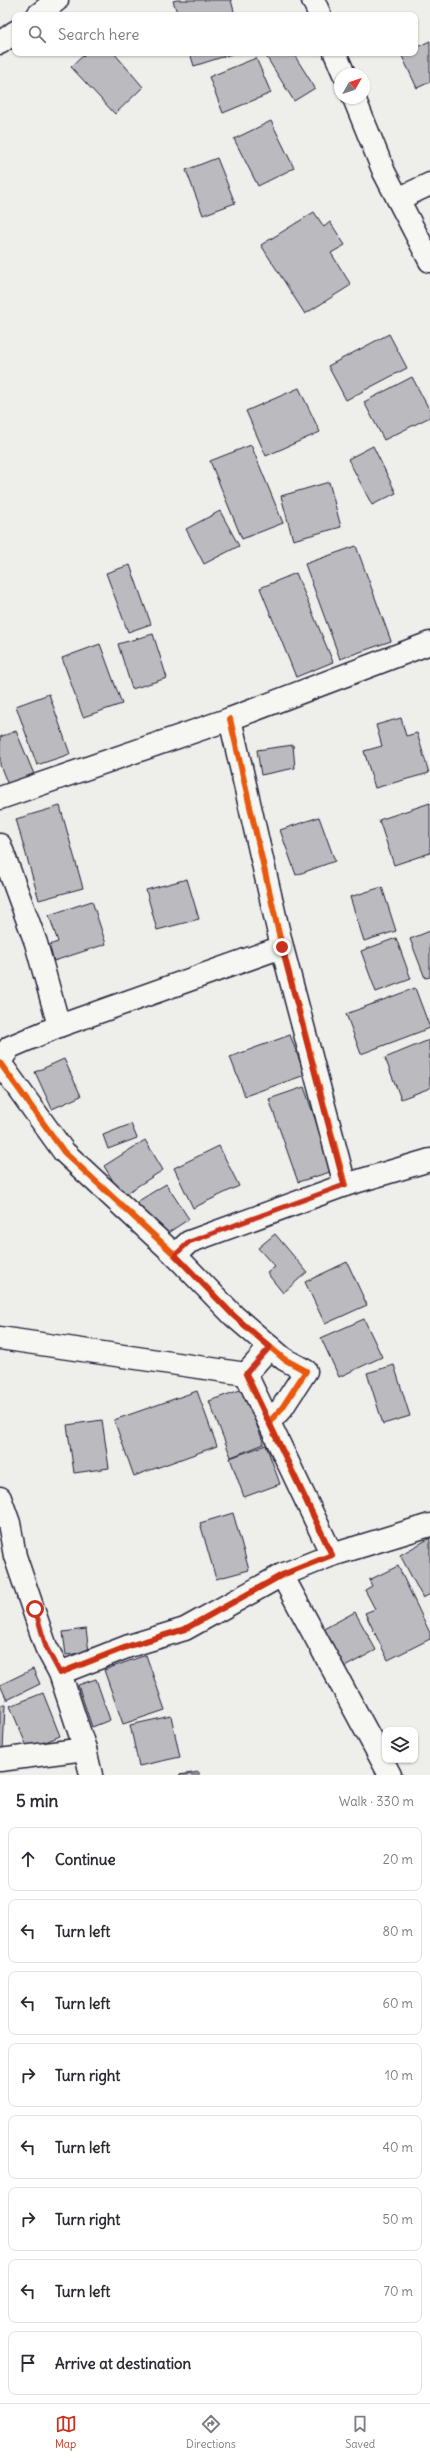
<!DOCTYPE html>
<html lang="en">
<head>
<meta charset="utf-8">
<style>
	body { margin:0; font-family:Delius,sans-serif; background:#f7f7f7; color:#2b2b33 }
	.controls { position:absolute; right:12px; bottom:12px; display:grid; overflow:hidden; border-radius:8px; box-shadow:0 1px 3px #0004 }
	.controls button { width:36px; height:36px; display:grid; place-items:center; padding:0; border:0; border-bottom:1px solid #e1e1e2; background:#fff; color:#2b2b33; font:20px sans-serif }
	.compass { position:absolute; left:334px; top:68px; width:36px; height:36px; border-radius:50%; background:#fff; box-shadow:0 1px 3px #0004; rotate:50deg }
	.stop { position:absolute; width:12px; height:12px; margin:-9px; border:3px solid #c8321e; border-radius:50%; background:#fff }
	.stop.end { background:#c8321e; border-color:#fff; box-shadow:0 1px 4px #0008 }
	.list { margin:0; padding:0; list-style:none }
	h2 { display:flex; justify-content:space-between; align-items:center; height:52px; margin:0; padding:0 16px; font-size:17px }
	h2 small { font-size:13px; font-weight:400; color:#7c7c81 }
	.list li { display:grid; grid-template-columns:26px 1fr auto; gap:12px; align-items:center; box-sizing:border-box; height:64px; margin:0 8px 8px; padding:0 8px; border:1px solid #e1e1e2; border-radius:8px }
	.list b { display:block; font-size:15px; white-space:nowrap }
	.list em { font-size:13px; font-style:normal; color:#7c7c81 }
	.icon { flex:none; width:22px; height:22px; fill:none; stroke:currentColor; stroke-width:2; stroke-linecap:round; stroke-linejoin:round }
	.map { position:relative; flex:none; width:430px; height:1775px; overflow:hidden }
	.search { position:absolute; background:#fff; box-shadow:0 1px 3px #0004; left:12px; right:12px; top:12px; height:44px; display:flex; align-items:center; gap:10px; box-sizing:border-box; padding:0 14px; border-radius:8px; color:#7c7c81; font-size:15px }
	.sheet { height:628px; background:#fff }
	nav { display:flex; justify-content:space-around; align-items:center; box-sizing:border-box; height:56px; border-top:1px solid #e1e1e2; background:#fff; font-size:11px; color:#7c7c81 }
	nav a { display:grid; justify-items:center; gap:2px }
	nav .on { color:#c8321e }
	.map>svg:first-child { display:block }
	.building { fill:#bbbbbf; stroke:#22223b }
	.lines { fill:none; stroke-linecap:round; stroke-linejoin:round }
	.minor-casing { stroke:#22223b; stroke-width:25 }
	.minor { stroke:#f6f6f2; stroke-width:22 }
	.cycleway-casing { stroke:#f6f6f2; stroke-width:8 }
	.cycleway { stroke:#e8590c; stroke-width:6 }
	.route { stroke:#c8321e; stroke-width:5 }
</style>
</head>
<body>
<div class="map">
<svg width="430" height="1775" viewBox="0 0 430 1775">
	<rect width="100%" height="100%" fill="#eeeeeb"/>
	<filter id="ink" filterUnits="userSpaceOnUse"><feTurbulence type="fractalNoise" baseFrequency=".025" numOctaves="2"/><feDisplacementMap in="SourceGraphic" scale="8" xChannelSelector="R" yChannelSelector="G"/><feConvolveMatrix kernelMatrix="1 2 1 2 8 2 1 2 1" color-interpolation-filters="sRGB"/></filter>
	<g filter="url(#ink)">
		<g class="building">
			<polygon points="177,0 231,0 235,15 178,15 173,1"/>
			<polygon points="430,41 430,82 417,88 401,54 415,53 415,48"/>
			<polygon points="86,53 114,53 143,87 115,114 71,67"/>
			<polygon points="190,53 235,53 194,66"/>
			<polygon points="264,53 293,53 315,88 294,101"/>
			<polygon points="256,58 271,93 223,113 209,77"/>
			<polygon points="271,121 294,168 258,186 234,139"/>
			<polygon points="217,158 235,203 203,215 186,170"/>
			<polygon points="314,212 324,227 330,222 345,245 331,253 351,285 305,314 261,245"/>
			<polygon points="389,334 407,368 346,400 328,366"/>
			<polygon points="412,377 430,411 430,417 384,440 364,402"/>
			<polygon points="299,388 320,432 266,456 246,411"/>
			<polygon points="251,445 283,523 242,539 210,461"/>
			<polygon points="373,446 396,493 372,505 348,459"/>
			<polygon points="329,482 341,527 293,540 281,496"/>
			<polygon points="220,511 239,546 204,564 186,529"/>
			<polygon points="356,546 391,641 340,659 305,564"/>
			<polygon points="130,565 151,624 128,632 106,573"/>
			<polygon points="296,573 333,662 296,677 260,588"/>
			<polygon points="153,634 167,678 132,689 118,644"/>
			<polygon points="100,644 122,704 83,717 62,658"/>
			<polygon points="49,694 70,754 37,765 16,706"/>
			<polygon points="401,718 406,736 417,733 429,773 375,788 364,751 382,746 376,725"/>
			<polygon points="16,731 36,779 10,790 0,765 0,737"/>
			<polygon points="293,745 295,768 261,775 257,750"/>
			<polygon points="430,803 430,853 394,865 379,820"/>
			<polygon points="60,806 83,888 39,900 16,819"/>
			<polygon points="319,817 335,861 296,875 280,830"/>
			<polygon points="187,879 199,919 157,930 146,890"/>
			<polygon points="382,887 396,931 364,941 350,897"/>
			<polygon points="92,901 106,944 54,961 49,945 58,942 49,915"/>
			<polygon points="430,931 430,977 425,978 410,939"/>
			<polygon points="396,938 411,979 376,992 361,951"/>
			<polygon points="415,988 430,1028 361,1054 346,1014"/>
			<polygon points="290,1035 305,1075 245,1096 230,1057"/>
			<polygon points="429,1040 430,1088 401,1099 385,1058"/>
			<polygon points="64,1059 81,1096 52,1109 35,1072"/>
			<polygon points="304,1087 333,1171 298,1182 269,1099"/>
			<polygon points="131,1124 137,1138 108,1149 103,1135"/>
			<polygon points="145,1140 163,1170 122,1196 104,1166"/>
			<polygon points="219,1146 239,1186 193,1208 174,1168"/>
			<polygon points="166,1184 189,1219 160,1238 137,1202"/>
			<polygon points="275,1234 307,1272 283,1293 267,1273 275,1267 258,1248"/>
			<polygon points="347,1262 367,1305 325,1324 305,1282"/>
			<polygon points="364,1319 382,1357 339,1377 321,1338"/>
			<polygon points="394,1365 410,1416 383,1424 367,1373"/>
			<polygon points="243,1389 264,1444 231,1457 209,1401"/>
			<polygon points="197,1391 217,1446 134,1476 114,1420"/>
			<polygon points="102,1420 109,1468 74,1473 67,1425"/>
			<polygon points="266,1445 280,1484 244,1497 230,1458"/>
			<polygon points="233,1513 249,1570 216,1579 200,1523"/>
			<polygon points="430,1538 430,1594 423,1598 400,1555"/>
			<polygon points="398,1566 430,1633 430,1639 388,1660 365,1613 375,1609 365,1590 372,1586 369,1580"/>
			<polygon points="355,1612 376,1650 341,1669 320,1631"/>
			<polygon points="86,1629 89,1652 66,1655 63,1632"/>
			<polygon points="146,1655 165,1710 123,1724 104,1670"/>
			<polygon points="33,1669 40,1684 7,1700 0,1685"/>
			<polygon points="96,1679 110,1720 92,1727 78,1685"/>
			<polygon points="43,1693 60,1736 28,1749 10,1706"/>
			<polygon points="0,1705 5,1705 3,1751 0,1751"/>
			<polygon points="171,1716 180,1757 139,1766 130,1725"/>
			<polygon points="199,1772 199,1775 179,1775"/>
		</g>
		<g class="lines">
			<defs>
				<g id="minor">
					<polyline points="313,0 320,15"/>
					<polyline points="38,15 57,0"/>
					<polyline points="0,43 15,32"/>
					<polyline points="335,53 344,74"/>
					<polyline points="354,98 384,172 430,261"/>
					<polyline points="398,199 430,184"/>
					<polyline points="230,719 282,947 345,1185"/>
					<polyline points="0,798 230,719 430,643"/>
					<polyline points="0,845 36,943 59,1026 10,1047 0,1061"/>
					<polyline points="59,1026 282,947"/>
					<polyline points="0,1063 64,1152 175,1255 234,1316 284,1359 306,1371 282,1408 269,1422"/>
					<polyline points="175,1255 189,1242 345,1185 430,1160"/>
					<polyline points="0,1338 246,1374 270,1347"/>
					<polyline points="0,1498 9,1523 15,1556 46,1647 60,1673 85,1749 91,1775"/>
					<polyline points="332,1555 430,1525"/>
					<polyline points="282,1575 390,1775"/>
					<polyline points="60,1673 129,1646 185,1629 282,1575 332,1555 246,1374"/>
					<polyline points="0,1760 85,1749"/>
				</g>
			</defs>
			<use href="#minor" class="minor-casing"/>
			<use href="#minor" class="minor"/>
			<defs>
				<g id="cycleway">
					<polyline points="230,719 282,947 345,1185"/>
					<polyline points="0,1063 64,1152 175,1255 234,1316 284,1359 306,1371 282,1408 269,1422"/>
					<polyline points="60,1673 129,1646 185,1629 282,1575 332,1555 246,1374"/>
				</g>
			</defs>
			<use href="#cycleway" class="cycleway-casing"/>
			<use href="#cycleway" class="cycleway"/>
		</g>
	</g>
	<g class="lines" filter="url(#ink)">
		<polyline class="route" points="35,1609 46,1647 60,1673 129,1646 185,1629 282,1575 332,1555 246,1374 270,1347 234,1316 175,1255 189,1242 344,1185 282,947"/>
	</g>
</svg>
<div class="controls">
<button><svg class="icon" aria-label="layers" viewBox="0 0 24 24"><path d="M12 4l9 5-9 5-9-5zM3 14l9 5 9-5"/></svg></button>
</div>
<svg class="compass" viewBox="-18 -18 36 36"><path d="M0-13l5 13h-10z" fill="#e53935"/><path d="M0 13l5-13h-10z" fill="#7c7c81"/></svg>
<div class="stop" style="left:35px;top:1609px"></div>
<div class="stop end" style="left:282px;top:947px"></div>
<div class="search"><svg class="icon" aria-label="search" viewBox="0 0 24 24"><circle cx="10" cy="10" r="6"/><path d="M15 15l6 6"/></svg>Search here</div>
</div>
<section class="sheet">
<h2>5 min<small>Walk · 330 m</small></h2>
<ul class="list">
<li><svg class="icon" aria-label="ahead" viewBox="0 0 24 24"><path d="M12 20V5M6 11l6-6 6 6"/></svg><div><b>Continue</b></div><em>20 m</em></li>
<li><svg class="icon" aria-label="left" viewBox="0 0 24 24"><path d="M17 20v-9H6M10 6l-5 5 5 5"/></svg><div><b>Turn left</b></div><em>80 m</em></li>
<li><svg class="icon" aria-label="left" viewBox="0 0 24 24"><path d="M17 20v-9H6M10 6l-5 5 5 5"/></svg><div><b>Turn left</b></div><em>60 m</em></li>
<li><svg class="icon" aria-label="right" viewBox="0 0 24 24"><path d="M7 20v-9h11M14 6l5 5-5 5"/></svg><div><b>Turn right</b></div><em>10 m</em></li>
<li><svg class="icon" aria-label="left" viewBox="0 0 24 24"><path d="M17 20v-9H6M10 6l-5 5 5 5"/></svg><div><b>Turn left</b></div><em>40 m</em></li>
<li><svg class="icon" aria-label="right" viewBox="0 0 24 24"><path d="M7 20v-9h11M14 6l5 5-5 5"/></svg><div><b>Turn right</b></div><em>50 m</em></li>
<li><svg class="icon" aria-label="left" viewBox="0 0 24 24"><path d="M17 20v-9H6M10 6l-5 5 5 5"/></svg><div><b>Turn left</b></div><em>70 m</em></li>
<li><svg class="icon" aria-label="arrive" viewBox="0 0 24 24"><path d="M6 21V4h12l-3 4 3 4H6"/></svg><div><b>Arrive at destination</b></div></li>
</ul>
</section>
<nav>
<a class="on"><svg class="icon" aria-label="map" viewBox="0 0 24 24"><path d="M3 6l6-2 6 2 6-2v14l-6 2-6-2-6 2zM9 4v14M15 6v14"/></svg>Map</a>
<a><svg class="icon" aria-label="directions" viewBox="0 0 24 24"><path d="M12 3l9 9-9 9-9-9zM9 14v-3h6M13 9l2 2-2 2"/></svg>Directions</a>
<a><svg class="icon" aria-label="saved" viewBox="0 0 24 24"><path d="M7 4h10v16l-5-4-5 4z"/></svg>Saved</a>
</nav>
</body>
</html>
